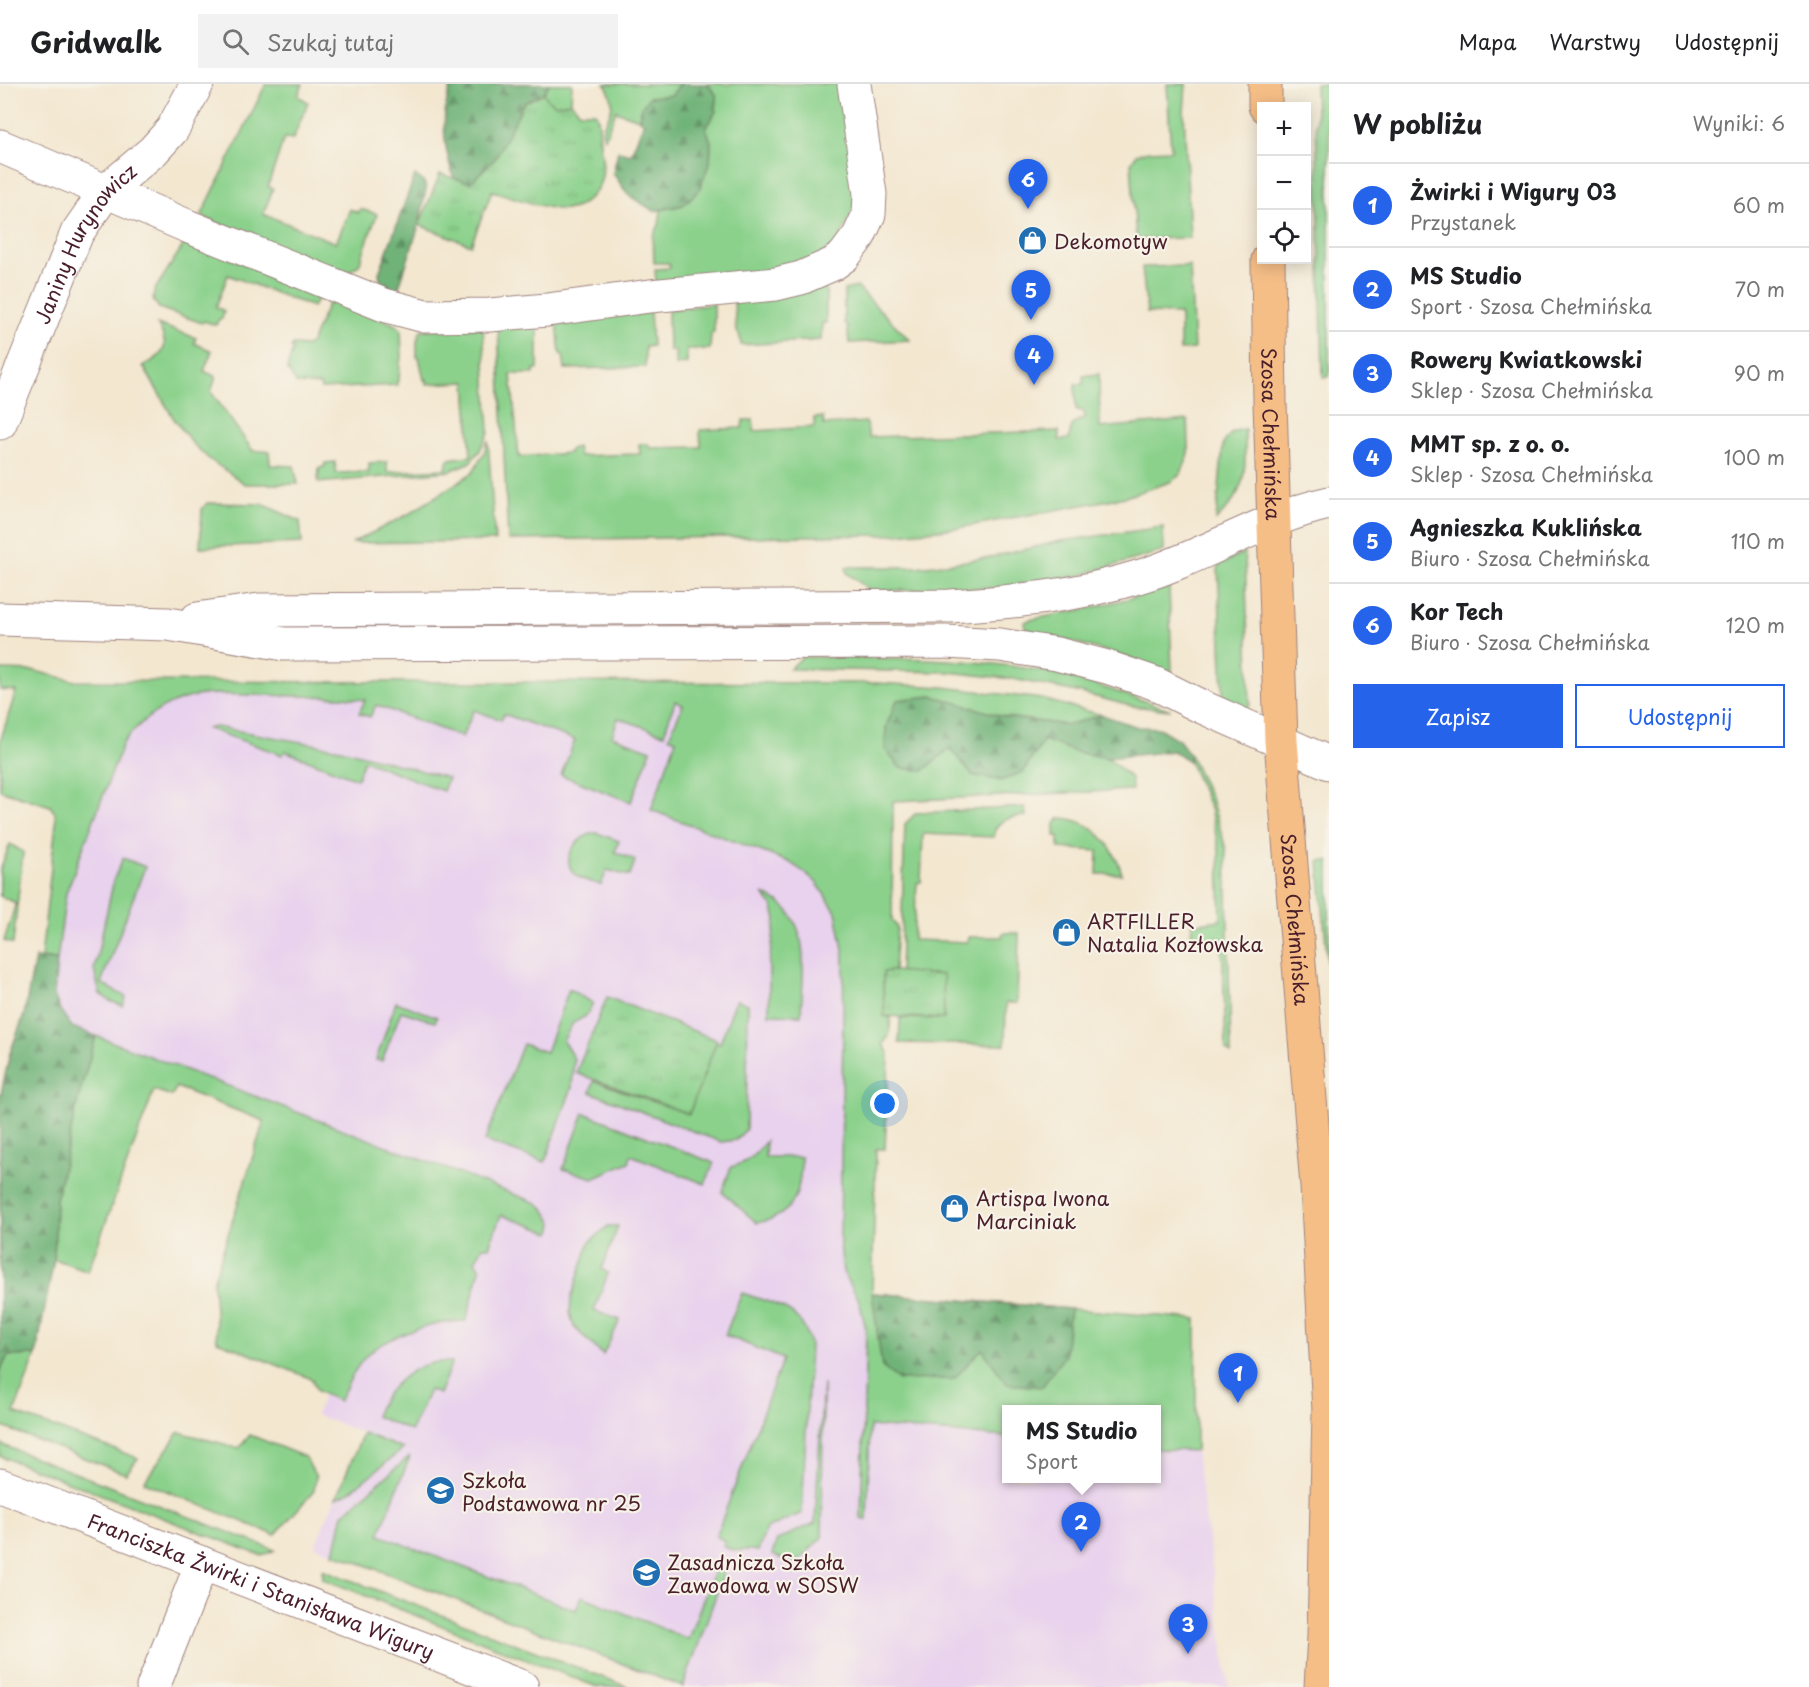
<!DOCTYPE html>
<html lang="pl">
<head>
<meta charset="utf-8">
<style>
	body { margin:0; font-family:"Playpen Sans",sans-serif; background:#f2f2f2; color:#202124 }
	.controls { position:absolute; right:18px; top:18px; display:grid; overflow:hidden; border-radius:0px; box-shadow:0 3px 15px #0003 }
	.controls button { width:54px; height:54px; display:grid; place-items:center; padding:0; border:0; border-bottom:2px solid #e0e0e0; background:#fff; color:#202124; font:30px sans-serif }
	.you { position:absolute; left:885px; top:1020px; width:21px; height:21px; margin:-15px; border:4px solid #fff; border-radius:50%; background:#1a73e8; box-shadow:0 0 0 9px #1a73e833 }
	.badge { display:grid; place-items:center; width:39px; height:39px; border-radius:50%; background:#2563eb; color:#fff; font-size:20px; font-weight:700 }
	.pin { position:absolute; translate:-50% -50px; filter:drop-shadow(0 2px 3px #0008) }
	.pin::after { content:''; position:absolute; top:32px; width:21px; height:18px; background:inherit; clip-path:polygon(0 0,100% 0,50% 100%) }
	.popup { position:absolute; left:1002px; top:1321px; width:159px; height:78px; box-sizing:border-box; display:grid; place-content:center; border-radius:0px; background:#fff; filter:drop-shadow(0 2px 4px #0005); font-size:20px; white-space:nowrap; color:#757577 }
	.popup b { font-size:22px; color:#202124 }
	.popup::after { content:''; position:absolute; left:50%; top:100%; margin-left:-12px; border:12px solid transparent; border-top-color:#fff }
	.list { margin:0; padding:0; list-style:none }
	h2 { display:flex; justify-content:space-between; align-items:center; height:78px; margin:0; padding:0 24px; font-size:26px }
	h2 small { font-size:20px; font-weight:400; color:#757577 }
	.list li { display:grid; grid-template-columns:39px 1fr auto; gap:18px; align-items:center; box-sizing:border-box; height:84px; padding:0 24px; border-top:2px solid #e0e0e0 }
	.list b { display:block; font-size:22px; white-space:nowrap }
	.list p { margin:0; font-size:20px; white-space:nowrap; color:#757577 }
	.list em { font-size:20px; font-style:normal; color:#757577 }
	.actions { display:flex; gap:12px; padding:18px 24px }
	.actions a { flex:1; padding:14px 0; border:2px solid #2563eb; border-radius:0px; text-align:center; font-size:21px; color:#2563eb }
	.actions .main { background:#2563eb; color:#fff }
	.icon { flex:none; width:33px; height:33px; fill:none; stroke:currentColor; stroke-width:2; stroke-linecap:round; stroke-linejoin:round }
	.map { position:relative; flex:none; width:1329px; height:1603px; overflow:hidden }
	header { display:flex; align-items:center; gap:36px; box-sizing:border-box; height:84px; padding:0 30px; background:#fff; border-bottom:2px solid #e0e0e0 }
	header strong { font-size:28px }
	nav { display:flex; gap:33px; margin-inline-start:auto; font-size:21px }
	.search { width:420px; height:54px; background:#f2f2f2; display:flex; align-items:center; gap:15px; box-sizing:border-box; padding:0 21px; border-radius:0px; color:#757577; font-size:22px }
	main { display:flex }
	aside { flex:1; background:#fff }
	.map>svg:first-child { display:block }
	.built { fill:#e9d2ed }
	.green { fill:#8bd18c; stroke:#6a785c; stroke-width:1.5 }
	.forest { fill:url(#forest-firs); stroke:#5d6952; stroke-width:1.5 }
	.park { fill:url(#park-tufts); stroke:#6a785c; stroke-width:1.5 }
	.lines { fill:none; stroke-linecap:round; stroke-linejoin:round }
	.minor-casing { stroke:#9e837e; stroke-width:35 }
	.major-casing { stroke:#9e837e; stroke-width:35 }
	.minor { stroke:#fff; stroke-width:33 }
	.major { stroke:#f6be87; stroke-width:33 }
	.labels { text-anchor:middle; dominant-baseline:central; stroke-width:4.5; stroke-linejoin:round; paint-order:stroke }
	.poi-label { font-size:20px; fill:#4a1f2b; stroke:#f7f3e8; text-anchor:start }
	.street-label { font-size:20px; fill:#4a1f2b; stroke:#f7f3e8 }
</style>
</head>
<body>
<header>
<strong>Gridwalk</strong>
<div class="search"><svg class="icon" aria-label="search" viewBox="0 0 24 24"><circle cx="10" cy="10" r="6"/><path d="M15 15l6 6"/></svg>Szukaj tutaj</div>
<nav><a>Mapa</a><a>Warstwy</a><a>Udostępnij</a></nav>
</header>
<main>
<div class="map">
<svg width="1329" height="1603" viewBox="0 0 1329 1603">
	<defs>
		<pattern id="forest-firs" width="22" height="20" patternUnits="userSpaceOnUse" patternTransform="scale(1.5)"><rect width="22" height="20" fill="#70b378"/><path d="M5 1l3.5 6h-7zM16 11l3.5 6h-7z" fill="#5e9163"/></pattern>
		<pattern id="park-tufts" width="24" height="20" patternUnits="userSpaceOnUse" patternTransform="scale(1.5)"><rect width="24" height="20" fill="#8bd18c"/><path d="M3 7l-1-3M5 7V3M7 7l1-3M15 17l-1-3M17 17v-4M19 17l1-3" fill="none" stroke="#79b379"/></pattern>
	</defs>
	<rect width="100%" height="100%" fill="#f7f3e8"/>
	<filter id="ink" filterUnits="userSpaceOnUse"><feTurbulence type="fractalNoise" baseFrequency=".0167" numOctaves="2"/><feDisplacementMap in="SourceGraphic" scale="12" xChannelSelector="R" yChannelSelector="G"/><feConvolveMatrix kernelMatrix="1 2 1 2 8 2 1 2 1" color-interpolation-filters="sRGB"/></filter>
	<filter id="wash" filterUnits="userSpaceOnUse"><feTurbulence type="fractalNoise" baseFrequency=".008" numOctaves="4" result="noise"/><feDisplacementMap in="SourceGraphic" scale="24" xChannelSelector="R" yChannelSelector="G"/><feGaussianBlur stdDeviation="1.35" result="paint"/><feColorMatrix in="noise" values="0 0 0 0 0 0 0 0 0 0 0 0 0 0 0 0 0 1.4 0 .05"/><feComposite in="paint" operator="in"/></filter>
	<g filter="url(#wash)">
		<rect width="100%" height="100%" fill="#f3e7d0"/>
		<polygon class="built" points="72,605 886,615 872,1209 1006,1352 1006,1394 1156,1394 1156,1364 1196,1367 1229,1603 679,1603 315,1462 363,1349 316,1331 331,1292 287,1029 35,932"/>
		<g class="green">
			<polygon points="266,0 303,0 298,12 308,18 293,55 284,54 268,102 273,105 263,130 336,159 350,125 358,129 360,125 377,130 359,181 349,187 338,187 201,132"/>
			<polygon points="549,0 572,0 571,18 556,21 547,15 544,9"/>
			<path d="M605,0H680L672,11L642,23L639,35L616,27L605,54C594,38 625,31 605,0Z"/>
			<polygon points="707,0 846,0 857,112 851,132 835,162 800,184 656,199 655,185 670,184 669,179 654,179 653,152 659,141 661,126 683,121 699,106 710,78 711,58 706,44 716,27 717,12"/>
			<polygon points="1167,0 1186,0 1184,29 1190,154 1136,155 1131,79 1137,70 1149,67 1171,66"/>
			<polygon points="1315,0 1329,0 1329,293 1323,293"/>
			<polygon points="186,157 320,210 313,223 228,191 216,223 224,227 222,235 219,235 216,241 204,237 202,239 159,224 153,216 154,207"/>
			<polygon points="1190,182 1194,265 1180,266 1180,230 1147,229 1142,183"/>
			<polygon points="822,200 826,207 826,239 822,239 821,256 741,261 740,252 736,246 734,218"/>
			<polygon points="857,203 910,256 849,259 847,241 844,239 844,206"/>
			<polygon points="331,213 396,241 401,246 402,274 400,278 399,297 397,297 397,301 321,305 320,301 297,300 287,285 293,265 291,264 293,261 307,262 311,259"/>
			<polygon points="714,220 714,248 711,250 710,265 687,265 687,279 675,281 675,266 669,266 668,226"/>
			<polygon points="650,228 652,262 645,263 645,283 565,285 563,271 560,270 557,236"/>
			<path d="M538,239V285H534V290H511L519,373L569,369L570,365L577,363L579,372L640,370L639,360H648L650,364L701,363L700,346L742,344L743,336H753L754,347L814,343V334L823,333L824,341L866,338L869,353L1059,347V356L1069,355C1071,342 1071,338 1085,334L1084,327L1076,326L1075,300H1083V292L1099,290L1100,344L1188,336L1189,363L1186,378L1180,391L1170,398L1125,413L958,444L886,451L508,456L498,243Z"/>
			<path d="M157,240L196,254L194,259L212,267L204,287L216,293L211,308L253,367H269L270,381L294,382L298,400H245L209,375L192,359L174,335L143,282C165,272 171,261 157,240Z"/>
			<polygon points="483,243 489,348 479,368 469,379 450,387 318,399 319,384 324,383 325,379 335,378 336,389 369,388 369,379 387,378 387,388 446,385 448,375 471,372 466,298 427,300 427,295 424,296 419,273 417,273 417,257 421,246"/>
			<path d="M1245,345C1245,387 1249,405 1216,436L1223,361C1228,351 1233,346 1245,345Z"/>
			<polygon points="488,356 495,457 352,459 409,430 472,389 484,369"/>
			<polygon points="207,419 262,420 300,437 302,459 200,463 202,425"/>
			<polygon points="1163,443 1164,467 1077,492 993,504 871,507 847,489 846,483 916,483 952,479 987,474 1061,457"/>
			<polygon points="1245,468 1250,621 1247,624 1237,621 1223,610 1218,482"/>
			<polygon points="1169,502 1172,589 1130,574 1026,545 1024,539 1029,536 1090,524 1144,511"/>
			<path d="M802,573C888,574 974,572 1057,590C1096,599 1133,614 1171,626L1131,622L1077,608L1013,595L948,588L790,585Z"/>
			<path d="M0,586L35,587L75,597L877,599L943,603L1042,615L1102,631L1067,641L1005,633L933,612L898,616L886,643L885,665L923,687L950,664L972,691L1023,688L1044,656L1076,668L1108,674L1131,694L1132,706L893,717L892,836L897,843L894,887L883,888L884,932L891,934L889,952L883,960L889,970L885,1065H876L872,1209L1196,1235V1367L1156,1365V1326H1006V1353L870,1342L867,1436L861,1435L866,1245L859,1216L843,1188L840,1158L844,870L836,828L817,799L804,788L789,778L651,726L676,656L669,653L683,621L675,617L664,650L618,634L612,652L651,666L631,718L561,691L575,656L504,630L501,636L474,626L462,653L376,621L370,633L359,629L365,616L343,613L210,610C174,613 145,630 123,659L66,809L57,876L41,874L56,739L55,729L50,722L0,706V658L16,607L0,606Z"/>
			<polygon points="216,643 341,665 448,694 443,707 364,676 357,695 285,667 283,671 206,644"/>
			<polygon points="1190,671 1211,715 1226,765 1231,970 1226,966 1222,855 1191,854 1192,840 1221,836 1219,765 1210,724 1189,677"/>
			<path d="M1025,723L1026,732C1010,733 994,736 994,753L923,750L921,798L917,799L913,856L967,858L969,853H1002L1003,849H1019L1017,919H1006L1005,961L899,959L900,934L944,935L943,892L900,888L905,740L916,729Z"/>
			<path d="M1062,734C1093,736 1114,761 1122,790H1097L1098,767L1059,764V752H1055V740L1058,735Z"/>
			<path d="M597,749L619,757L615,768L635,776L630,792L607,786L601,801C594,798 585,797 578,793C557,779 576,750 597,749Z"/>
			<polygon points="10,760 23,768 13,860 4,857 16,819 0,812 0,786"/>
			<polygon points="123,774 145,783 101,899 126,913 123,922 110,917 100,910 94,886 114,795"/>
			<polygon points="1319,777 1329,777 1329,897"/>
			<path d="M763,810C769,813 775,816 780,819C812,845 802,895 801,931L769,930V879L776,835L772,821Z"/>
			<polygon points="569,905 593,919 586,932 573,939 563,957 574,975 572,1003 545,1078 485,1057 523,960 546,968"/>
			<polygon points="736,916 748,920 746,1045 736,1056 721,1058 590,1008 594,997 689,1030 716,958 720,959"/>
			<polygon points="396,918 437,933 435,938 401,927 382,977 376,976"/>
			<path d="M96,952L537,1119L544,1125L553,1139L551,1149L501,1131L489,1163H483L475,1177L480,1185L466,1237C437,1237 397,1249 373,1266C357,1277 348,1301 339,1317L317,1307L312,1295L217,1257L213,1198L264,1037L176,1003L172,1012L154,1006L88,1187L54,1175L56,1115L78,1015Z"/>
			<polygon points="584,1029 714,1079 705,1100 631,1071 629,1078 593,1094 563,1085"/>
			<path d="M766,1057L765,1073H801C801,1107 796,1132 757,1139L722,1108L731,1083C748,1079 756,1070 766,1057Z"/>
			<polygon points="608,1142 618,1142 602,1185 608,1189 594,1227 620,1236 603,1271 574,1243 570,1229 571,1215 589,1159"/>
			<path d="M742,1209C773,1220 803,1223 810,1261L802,1429L766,1445L758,1467C742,1463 740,1471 723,1462L725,1457L716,1452L783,1275L725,1251Z"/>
			<polygon points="36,1271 14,1329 138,1374 126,1390 0,1342 0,1288 7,1272"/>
			<path d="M452,1278L439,1310L429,1306L411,1347L375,1332C384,1308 406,1285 432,1279C438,1278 446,1278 452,1278Z"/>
			<polygon points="823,1299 822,1453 796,1480 772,1471 777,1456 815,1439"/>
			<polygon points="179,1348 239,1364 250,1351 305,1373 316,1393 314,1407 275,1451 144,1398"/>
			<polygon points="363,1349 403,1365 348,1409 336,1414"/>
			<polygon points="0,1360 275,1466 262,1472 0,1372"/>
			<polygon points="410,1372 379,1451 576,1526 582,1512 688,1555 715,1485 724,1489 683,1603 334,1469 343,1430"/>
			<polygon points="322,1485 628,1603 597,1603 323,1495"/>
		</g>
		<g class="forest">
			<path d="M452,0H549L544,9L524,19L495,75L470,99L454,94C443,63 440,31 452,0Z"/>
			<polygon points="680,0 707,0 717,12 716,27 706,44 711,58 710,78 699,106 683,121 654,127 628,111 613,89 618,67 631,70 644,38 639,35 642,23 649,13 672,11"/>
			<path d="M415,91L424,98L426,105L419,141L396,212C386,206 380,201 379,189Z"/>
			<polygon points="933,612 1005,633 1067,641 1102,631 1138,643 1159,644 1179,656 1190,671 1189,677 1173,667 1108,674 1076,668 1044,656 1023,688 1001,697 972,691 950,664 923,687 900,684 885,665 886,643 897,616"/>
			<polygon points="35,874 57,876 54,911 60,926 72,943 96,952 78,1015 56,1115 54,1175 36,1271 8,1272 0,1288 0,1014 10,969 24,931"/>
			<polygon points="872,1209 1070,1225 1065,1271 1042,1303 1007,1300 982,1265 954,1295 899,1296 882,1283"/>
		</g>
		<g class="park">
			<path d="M544,9L548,16L556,21L571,18L580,28H595C602,38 598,56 601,68C604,82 604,97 595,108C590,114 584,120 577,123C559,132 512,112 492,107L471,161L419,141L440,90L470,99L495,75L524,19Z"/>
			<polygon points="894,887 943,891 944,935 884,932 883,888"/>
			<polygon points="607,913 717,956 689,1030 576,989"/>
		</g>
	</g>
	<g filter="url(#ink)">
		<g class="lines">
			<defs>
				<g id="minor">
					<polyline points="0,62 187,142 384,221 425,232 490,231 547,226 650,212 776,200 801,194 833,180 844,172 859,152 869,130 870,110 854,0"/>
					<path id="s1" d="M0,339L77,149L106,107L153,67L172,46L197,0"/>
					<polyline points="0,535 168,540 284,560 946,558 1000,561 1057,570 1107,583 1154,599 1200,622 1329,679"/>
					<path d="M197,535L259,526L950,522C1013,518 1077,512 1138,493C1204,473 1262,434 1329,419"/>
					<path id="s2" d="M0,1401L522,1603"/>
					<polyline points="153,1603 202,1479"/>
				</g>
				<g id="major">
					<polyline points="1265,0 1265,22"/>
					<path id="s3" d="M1268,176L1270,319L1281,657L1317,1102L1329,1327L1324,1552L1321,1603"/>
				</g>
			</defs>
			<use href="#minor" class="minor-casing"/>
			<use href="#major" class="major-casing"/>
			<use href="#minor" class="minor"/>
			<use href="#major" class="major"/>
		</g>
	</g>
	<defs>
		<symbol id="shop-disc" viewBox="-11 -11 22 22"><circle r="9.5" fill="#1f6fb2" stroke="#f7f3e8"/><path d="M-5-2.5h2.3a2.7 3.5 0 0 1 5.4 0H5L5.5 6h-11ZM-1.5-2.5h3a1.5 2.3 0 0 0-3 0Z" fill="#fff"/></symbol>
		<symbol id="school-disc" viewBox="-11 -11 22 22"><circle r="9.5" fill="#1f6fb2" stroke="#f7f3e8"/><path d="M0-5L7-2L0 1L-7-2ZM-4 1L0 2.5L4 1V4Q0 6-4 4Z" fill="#fff"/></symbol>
	</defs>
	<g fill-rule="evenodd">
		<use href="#shop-disc" x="1016" y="140" width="33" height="33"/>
		<use href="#shop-disc" x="1050" y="832" width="33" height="33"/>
		<use href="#shop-disc" x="938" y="1108" width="33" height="33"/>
		<use href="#school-disc" x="424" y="1390" width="33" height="33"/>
		<use href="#school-disc" x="630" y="1472" width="33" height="33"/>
	</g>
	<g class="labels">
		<g class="poi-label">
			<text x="1054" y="157">Dekomotyw</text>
			<text x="1087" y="837">ARTFILLER<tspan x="1087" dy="23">Natalia Kozłowska</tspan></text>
			<text x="976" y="1114">Artispa Iwona<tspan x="976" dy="23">Marciniak</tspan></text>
			<text x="462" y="1396">Szkoła<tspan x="462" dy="23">Podstawowa nr 25</tspan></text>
			<text x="667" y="1478">Zasadnicza Szkoła<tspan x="667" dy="23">Zawodowa w SOSW</tspan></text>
		</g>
		<g class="street-label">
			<text stroke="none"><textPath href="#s1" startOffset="200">Janiny Hurynowicz</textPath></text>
			<text stroke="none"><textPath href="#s3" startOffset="174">Szosa Chełmińska</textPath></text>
			<text stroke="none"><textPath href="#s3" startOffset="660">Szosa Chełmińska</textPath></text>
			<text stroke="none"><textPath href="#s2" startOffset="280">Franciszka Żwirki i Stanisława Wigury</textPath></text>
		</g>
	</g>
</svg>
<div class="controls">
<button>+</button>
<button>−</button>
<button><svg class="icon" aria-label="locate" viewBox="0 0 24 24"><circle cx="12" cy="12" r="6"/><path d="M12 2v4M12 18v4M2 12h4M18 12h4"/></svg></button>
</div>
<div class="you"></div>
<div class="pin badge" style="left:1238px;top:1319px">1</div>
<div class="pin badge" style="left:1081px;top:1468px">2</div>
<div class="popup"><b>MS Studio</b>Sport</div>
<div class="pin badge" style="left:1188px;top:1570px">3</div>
<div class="pin badge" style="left:1034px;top:301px">4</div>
<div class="pin badge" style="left:1031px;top:236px">5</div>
<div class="pin badge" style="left:1028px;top:125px">6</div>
</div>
<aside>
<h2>W pobliżu<small>Wyniki: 6</small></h2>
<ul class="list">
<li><span class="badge">1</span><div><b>Żwirki i Wigury 03</b><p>Przystanek</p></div><em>60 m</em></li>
<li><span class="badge">2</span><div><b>MS Studio</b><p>Sport · Szosa Chełmińska</p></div><em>70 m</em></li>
<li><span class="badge">3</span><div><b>Rowery Kwiatkowski</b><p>Sklep · Szosa Chełmińska</p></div><em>90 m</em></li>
<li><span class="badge">4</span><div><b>MMT sp. z o. o.</b><p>Sklep · Szosa Chełmińska</p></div><em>100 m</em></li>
<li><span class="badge">5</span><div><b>Agnieszka Kuklińska</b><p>Biuro · Szosa Chełmińska</p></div><em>110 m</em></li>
<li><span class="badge">6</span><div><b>Kor Tech</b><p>Biuro · Szosa Chełmińska</p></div><em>120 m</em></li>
</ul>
<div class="actions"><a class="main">Zapisz</a><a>Udostępnij</a></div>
</aside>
</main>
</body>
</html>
